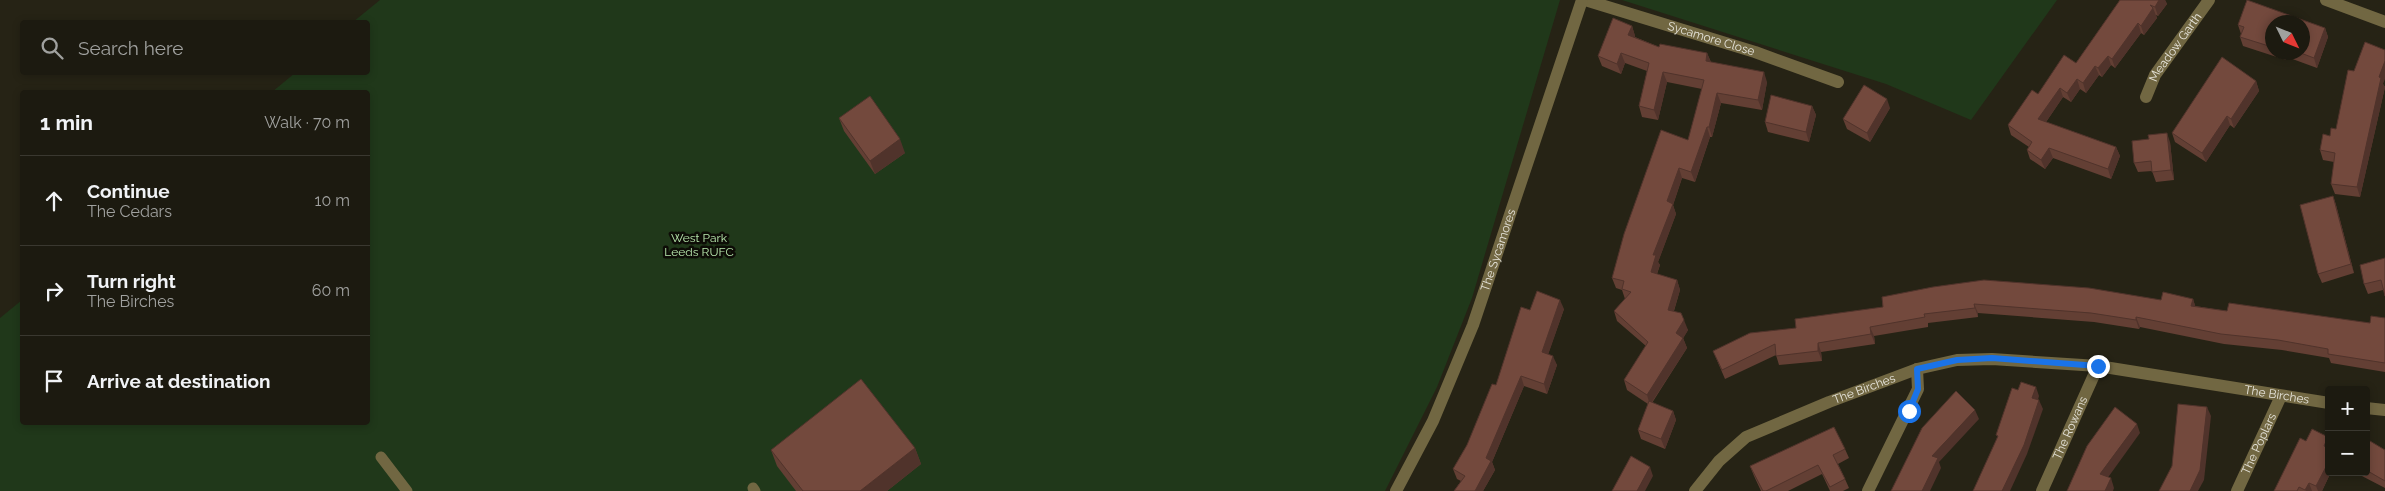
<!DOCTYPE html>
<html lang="en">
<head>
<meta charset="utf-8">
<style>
	body { margin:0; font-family:Raleway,sans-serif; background:#252319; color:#f1f3f6 }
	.controls { position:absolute; right:15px; bottom:15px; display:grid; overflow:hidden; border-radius:5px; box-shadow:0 2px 8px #0003 }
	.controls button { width:45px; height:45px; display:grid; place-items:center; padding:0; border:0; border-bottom:1px solid #3a3830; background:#1c1a10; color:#f1f3f6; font:25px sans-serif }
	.compass { position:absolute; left:2265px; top:15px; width:45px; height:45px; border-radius:50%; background:#1c1a10; box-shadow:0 2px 8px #0003; rotate:133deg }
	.stop { position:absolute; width:15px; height:15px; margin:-11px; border:4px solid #1a73e8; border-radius:50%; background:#fff }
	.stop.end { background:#1a73e8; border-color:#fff; box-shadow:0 1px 5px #0008 }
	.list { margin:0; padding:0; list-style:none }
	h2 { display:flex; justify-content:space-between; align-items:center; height:65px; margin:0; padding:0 20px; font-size:21px }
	h2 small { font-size:16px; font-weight:400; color:#a0a19f }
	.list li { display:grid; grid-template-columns:32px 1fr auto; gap:15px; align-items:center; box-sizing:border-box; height:90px; padding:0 20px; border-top:1px solid #3a3830 }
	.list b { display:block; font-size:19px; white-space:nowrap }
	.list p { margin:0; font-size:16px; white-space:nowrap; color:#a0a19f }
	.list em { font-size:16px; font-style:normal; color:#a0a19f }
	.icon { flex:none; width:28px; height:28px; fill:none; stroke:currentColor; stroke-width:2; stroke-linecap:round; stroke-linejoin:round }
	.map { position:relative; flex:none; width:2385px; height:491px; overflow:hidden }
	.search { position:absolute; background:#1c1a10; box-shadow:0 2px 8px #0003; left:20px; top:20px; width:350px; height:55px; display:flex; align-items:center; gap:12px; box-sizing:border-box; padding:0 18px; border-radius:5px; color:#a0a19f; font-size:19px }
	.panel { position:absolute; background:#1c1a10; box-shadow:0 2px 8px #0003; left:20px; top:90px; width:350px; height:335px; border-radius:5px }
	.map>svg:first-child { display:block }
	.green { fill:#20381a }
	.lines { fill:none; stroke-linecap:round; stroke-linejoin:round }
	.lane { stroke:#716742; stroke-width:11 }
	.street { stroke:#716742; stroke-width:12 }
	.wall { fill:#633f34; fill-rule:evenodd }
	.shaded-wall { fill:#50332b }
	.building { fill:#73493d; stroke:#50332b }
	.route { stroke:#1a73e8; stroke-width:6 }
	.labels { text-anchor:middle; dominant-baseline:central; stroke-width:5; stroke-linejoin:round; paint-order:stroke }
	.street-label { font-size:12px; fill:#e5e3da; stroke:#0d0c06 }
	.park-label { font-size:12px; fill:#b9e8ae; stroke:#0d0c06 }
</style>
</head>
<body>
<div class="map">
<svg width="2385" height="491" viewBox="0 0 2385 491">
	<rect width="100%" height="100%" fill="#262315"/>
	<g class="green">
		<polygon points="380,0 1560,0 1472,298 1437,387 1385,491 0,491 0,318 22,300 22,422 368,422 368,92 272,92 295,73 368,72 368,22 353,22"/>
		<polygon points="1622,0 2057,0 1971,120 1886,84"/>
	</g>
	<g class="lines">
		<g class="lane">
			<polyline points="381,457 407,491"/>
			<polyline points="753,488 755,491"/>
		</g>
		<g class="street">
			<path id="s1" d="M1585,0L1755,52L1838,82"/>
			<polyline points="2326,0 2385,22"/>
			<path id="s2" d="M2146,97L2155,75L2209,0"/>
			<polyline points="2366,408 2385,410"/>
			<path id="s3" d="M1396,491L1433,421L1473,325L1582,0"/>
			<path id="s4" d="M1695,491L1719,461L1746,437L1829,402L1917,369L1957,360L1992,359L2098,366L2329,403"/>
			<polyline points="1868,491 1918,389 1917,369"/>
			<path id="s5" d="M2042,491L2098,366"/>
			<path id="s6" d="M2237,491L2281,396"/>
		</g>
	</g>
	<g class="wall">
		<polygon points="2120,0 2165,0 2167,4 2158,16 2156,15 2157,18 2144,35 2141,33 2115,68 2111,65 2102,77 2099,75 2086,93 2080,89 2071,102 2063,97 2046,122 2116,147 2120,156 2111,179 2053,158 2045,169 2030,159 2027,150 2029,147 2011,135 2008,125 2038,94 2076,63"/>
		<path d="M2247,0L2325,28L2328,37L2317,68L2287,57L2286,60L2243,46L2240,37L2241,34L2238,25ZM2272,22H2302V52H2272Z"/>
		<polygon points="1632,26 1635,36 1635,37 1659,47 1707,53 1711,62 1767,82 1762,110 1721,103 1712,137 1710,137 1695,182 1682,178 1673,205 1676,214 1658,262 1660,265 1657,274 1677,280 1680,290 1674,311 1688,330 1683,338 1687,348 1652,403 1673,411 1676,420 1665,449 1641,439 1638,430 1648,404 1627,390 1624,380 1646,346 1617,321 1614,311 1625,299 1622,290 1616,288 1612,278 1688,140 1702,89 1667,82 1658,120 1642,117 1639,106 1647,71 1625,63 1621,74 1602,66 1598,56"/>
		<polygon points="2256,81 2259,91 2234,128 2230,125 2206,162 2175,142 2172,133"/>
		<polygon points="2383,84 2385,87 2360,197 2335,194 2331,184 2334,162 2323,160 2320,150 2330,136 2336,129"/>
		<polygon points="1812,106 1816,115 1809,142 1768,132 1765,122"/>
		<polygon points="1890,108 1870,142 1847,129 1843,119"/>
		<polygon points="839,118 905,153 875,174 844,131"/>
		<polygon points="2170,142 2174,180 2156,182 2152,171 2138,172 2134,163"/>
		<polygon points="2333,196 2336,205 2354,273 2322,283 2318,274"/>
		<polygon points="2385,258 2383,290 2368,294 2364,284"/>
		<polygon points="1882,297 2161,300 2193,299 2195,306 2227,311 2370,323 2385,318 2385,372 2331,363 2329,358 2282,350 2224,344 2140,327 2139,329 2094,322 1978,313 1978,317 1928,323 1928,327 1874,336 1875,344 1821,352 1822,361 1779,365 1776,355 1725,379 1713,351 1796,328 1883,307"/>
		<polygon points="1564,309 1548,354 1557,365 1547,394 1524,386 1492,462 1495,470 1483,491 1454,491 1461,481 1457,479 1453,469 1467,445 1496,385 1530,310"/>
		<polygon points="2328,437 2329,472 2331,472 2322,491 2274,491 2306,441"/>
		<polygon points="915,448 921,464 887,491 796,491 777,466 771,450"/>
		<polygon points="2366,448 2385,450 2385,488 2360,475 2359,472 2366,472"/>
		<polygon points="1845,449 1849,458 1838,464 1845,479 1849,488 1843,491 1830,491 1822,474 1788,491 1761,491 1754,476 1750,466"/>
	</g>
	<g class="shaded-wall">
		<polygon points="2159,0 2165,0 2167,4 2158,16 2155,7"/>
		<polygon points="2153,8 2157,18 2144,35 2141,26"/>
		<polygon points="2138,23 2141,33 2115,68 2112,59"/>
		<polygon points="1632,26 1635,36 1632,45 1628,35"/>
		<polygon points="2325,28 2328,37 2317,68 2314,58"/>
		<polygon points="2283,52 2285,52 2287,57 2286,60"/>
		<polygon points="1621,53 1625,63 1621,74 1617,64"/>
		<polygon points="1707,53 1711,63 1706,61"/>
		<polygon points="2108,56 2111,65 2102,77 2098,68"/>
		<polygon points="2385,61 2385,79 2383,84 2385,87 2360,197 2357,187 2379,77"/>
		<polygon points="2095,66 2099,75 2086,93 2083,83"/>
		<polygon points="1663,72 1667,82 1658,120 1654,110"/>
		<polygon points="1764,72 1767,82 1762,110 1758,100"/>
		<polygon points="2077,79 2080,89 2071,102 2067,93"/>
		<polygon points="2256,81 2259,91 2234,128 2231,119"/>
		<polygon points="2060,88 2063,97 2042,128 2038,119"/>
		<polygon points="1717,93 1721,103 1712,137 1709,127"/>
		<polygon points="1887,99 1890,108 1870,142 1867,133"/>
		<polygon points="1812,106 1816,115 1809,142 1806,132"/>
		<polygon points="2227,116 2230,125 2206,162 2202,153"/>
		<polygon points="1707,127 1710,137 1695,182 1691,172"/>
		<polygon points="2167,133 2170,142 2174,180 2171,170"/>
		<polygon points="900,139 905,153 875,174 870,161"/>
		<polygon points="2116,147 2120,156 2111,179 2108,169"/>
		<polygon points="2049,148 2053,158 2045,169 2041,160"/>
		<polygon points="1679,168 1682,178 1673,205 1676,214 1658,262 1660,265 1654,282 1651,272 1653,255 1667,201"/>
		<polygon points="2333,196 2336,205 2354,273 2351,264"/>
		<polygon points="1677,280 1680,290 1671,320 1668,310"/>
		<polygon points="2193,299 2196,308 2191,306"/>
		<polygon points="1560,300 1564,309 1546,361 1542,352"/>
		<polygon points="1974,304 1978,313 1978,317 1975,308"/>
		<polygon points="2136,317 2140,327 2139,329 2136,320"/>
		<polygon points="1684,320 1688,330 1680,344 1676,333"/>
		<polygon points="1870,327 1874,336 1875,344 1871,334"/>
		<polygon points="1683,338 1687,348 1650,405 1647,395"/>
		<polygon points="1818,343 1821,352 1822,361 1818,351"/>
		<polygon points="1553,356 1557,365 1547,394 1544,384"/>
		<polygon points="1521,376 1524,386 1492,462 1495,470 1483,491 1475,491 1486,458"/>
		<polygon points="2036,387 2039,396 2036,407 2032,398"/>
		<polygon points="2039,400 2043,409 2027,454 2010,491 2002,491"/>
		<polygon points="2207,407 2211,416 2204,480 2198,491 2190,491"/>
		<polygon points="1975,410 1979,419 1939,462 1941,468 1930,491 1922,491 1932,456"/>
		<polygon points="1673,411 1676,420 1665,449 1661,439"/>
		<polygon points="2137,424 2140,433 2104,483 2100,474"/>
		<polygon points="2328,437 2329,438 2329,453 2324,446"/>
		<polygon points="915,448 921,464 887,491 860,491"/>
		<polygon points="2329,461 2329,472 2331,472 2322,491 2318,491 2316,486"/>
		<polygon points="1650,467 1653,476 1645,491 1637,491"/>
		<polygon points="2111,478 2114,488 2113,491 2105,491"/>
		<polygon points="2309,483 2312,491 2306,491 2305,490"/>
	</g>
	<g class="building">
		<polygon points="2120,0 2159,0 2155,7 2150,5 2153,8 2141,26 2138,23 2112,59 2108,56 2098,68 2095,66 2083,83 2077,79 2067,93 2060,88 2038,119 2116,147 2108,169 2049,148 2041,160 2027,150 2032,142 2008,125 2032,90 2038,94 2064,55 2076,63"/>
		<polygon points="2247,0 2325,28 2314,58 2298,52 2302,52 2302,22 2272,22 2272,47 2240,37 2244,27 2238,25"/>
		<polygon points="1613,18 1632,26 1628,35 1659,47 1660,44 1707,53 1706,61 1764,72 1758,100 1717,93 1709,127 1707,127 1691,172 1679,168 1667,201 1673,204 1653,255 1656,255 1651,272 1677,280 1668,310 1681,313 1684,320 1676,333 1683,338 1647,395 1624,380 1648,342 1614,311 1631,292 1622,289 1624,281 1612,278 1624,234 1661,130 1688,140 1704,80 1663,72 1654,110 1639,106 1649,63 1621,53 1617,64 1598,56"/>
		<polygon points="2365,42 2385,50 2385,61 2379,77 2381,78 2357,187 2331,184 2335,153 2320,150 2323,134 2330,136 2331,128 2336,129 2348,70 2354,71"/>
		<polygon points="2222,57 2256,81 2231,119 2227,116 2202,153 2172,133"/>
		<polygon points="1864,85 1887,99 1867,133 1843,119"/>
		<polygon points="1771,95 1812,106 1806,132 1765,122"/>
		<polygon points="870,96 900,139 870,161 839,118"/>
		<polygon points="2167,133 2171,170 2152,172 2151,161 2134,163 2132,141 2149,139 2148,135"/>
		<polygon points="2333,196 2351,264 2318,274 2300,205"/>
		<polygon points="2385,258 2385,296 2381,280 2364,284 2360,265"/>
		<polygon points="1984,280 2089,288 2161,300 2163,292 2193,299 2191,306 2227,311 2229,303 2370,323 2371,316 2385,318 2385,363 2328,354 2328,349 2278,340 2221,334 2136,317 2136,320 2091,313 1974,304 1975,308 1924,314 1925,317 1870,327 1871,334 1818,343 1818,351 1776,356 1775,344 1722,370 1713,351 1750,333 1796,328 1795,319 1883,307 1882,297 1933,287"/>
		<polygon points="1537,291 1560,300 1542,352 1553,356 1544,384 1521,376 1486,458 1491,461 1475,491 1454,491 1465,476 1453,469 1467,445 1492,384 1496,385 1521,307 1530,310"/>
		<polygon points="861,379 915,448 860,491 803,491 771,450"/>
		<polygon points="2021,382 2036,387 2032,398 2039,400 2024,445 2002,491 1973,491 1998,436 1996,435 2012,388 2018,390"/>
		<polygon points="1956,391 1975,410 1932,456 1938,458 1922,491 1891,491 1922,428"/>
		<polygon points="1649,401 1673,411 1661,439 1638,430"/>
		<polygon points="2178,404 2207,407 2200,470 2190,491 2159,491 2172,466"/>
		<polygon points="2115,407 2137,424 2100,474 2111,478 2105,491 2067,491 2087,446"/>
		<polygon points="1834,427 1845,449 1833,455 1845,479 1830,487 1818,465 1766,491 1763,491 1750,466"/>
		<polygon points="2312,429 2328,437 2324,446 2329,448 2329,461 2316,486 2309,483 2305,490 2299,487 2297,491 2274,491 2300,438 2306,441"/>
		<polygon points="2370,441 2385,450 2385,481 2366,470 2366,448"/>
		<polygon points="1631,456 1650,467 1637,491 1612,491"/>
	</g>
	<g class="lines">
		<polyline class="route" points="1909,411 1918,389 1917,369 1957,360 1992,358 2098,366"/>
	</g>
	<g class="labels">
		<g class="street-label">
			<text stroke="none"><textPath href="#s1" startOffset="132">Sycamore Close</textPath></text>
			<text stroke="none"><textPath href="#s2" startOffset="58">Meadow Garth</textPath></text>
			<text stroke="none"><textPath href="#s3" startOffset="262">The Sycamores</textPath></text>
			<text stroke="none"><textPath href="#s4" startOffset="202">The Birches</textPath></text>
			<text stroke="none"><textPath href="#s4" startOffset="622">The Birches</textPath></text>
			<text stroke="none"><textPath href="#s5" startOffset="69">The Rowans</textPath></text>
			<text stroke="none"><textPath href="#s6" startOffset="52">The Poplars</textPath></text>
		</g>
		<g class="park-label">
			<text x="699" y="238">West Park<tspan x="699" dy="14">Leeds RUFC</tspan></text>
		</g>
	</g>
</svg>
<div class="controls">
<button>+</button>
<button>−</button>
</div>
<svg class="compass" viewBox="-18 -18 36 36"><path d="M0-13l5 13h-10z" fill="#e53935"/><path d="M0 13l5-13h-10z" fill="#a0a19f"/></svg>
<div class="stop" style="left:1909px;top:411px"></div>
<div class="stop end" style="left:2098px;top:366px"></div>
<div class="search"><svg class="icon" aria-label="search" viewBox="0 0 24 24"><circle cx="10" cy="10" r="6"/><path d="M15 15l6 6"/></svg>Search here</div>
<section class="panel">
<h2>1 min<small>Walk · 70 m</small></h2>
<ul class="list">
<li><svg class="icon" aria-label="ahead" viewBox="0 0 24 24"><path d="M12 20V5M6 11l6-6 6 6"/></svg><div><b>Continue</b><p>The Cedars</p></div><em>10 m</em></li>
<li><svg class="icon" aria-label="right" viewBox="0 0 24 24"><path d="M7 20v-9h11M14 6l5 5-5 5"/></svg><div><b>Turn right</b><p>The Birches</p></div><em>60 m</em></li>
<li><svg class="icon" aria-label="arrive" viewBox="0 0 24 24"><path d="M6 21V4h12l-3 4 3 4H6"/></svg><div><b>Arrive at destination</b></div></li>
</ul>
</section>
</div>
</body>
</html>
